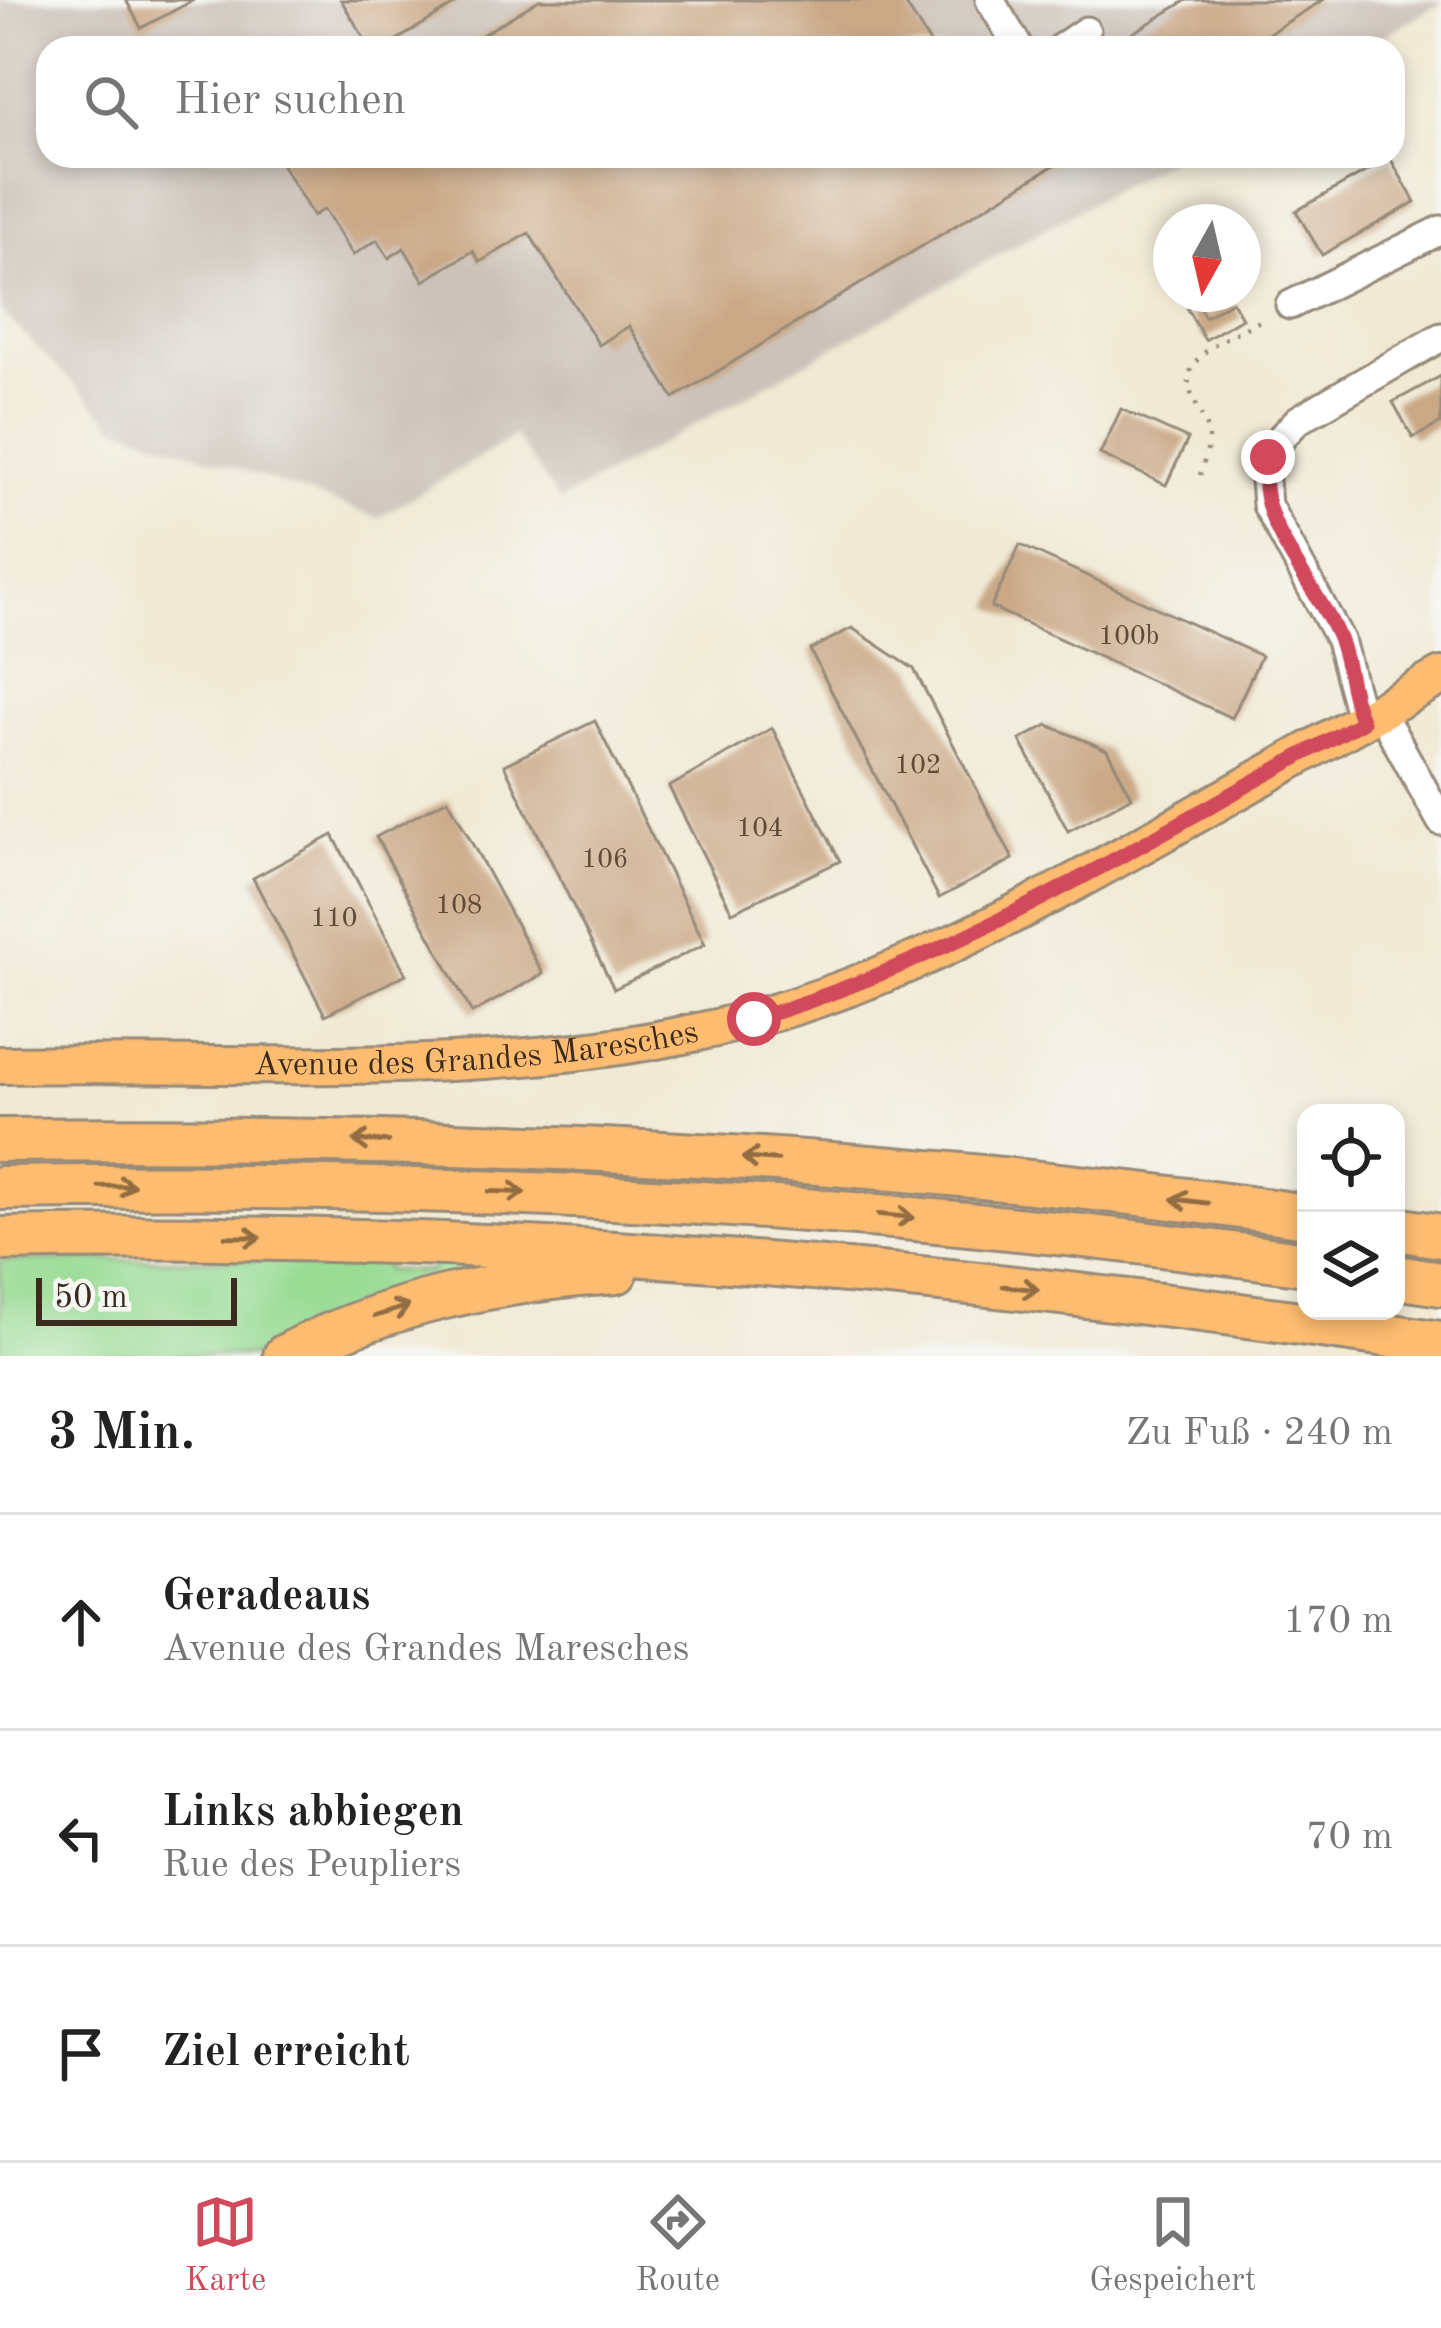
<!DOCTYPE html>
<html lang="de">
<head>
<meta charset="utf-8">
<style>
	body { margin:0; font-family:"Old Standard TT",serif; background:#f2f2f2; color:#222 }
	.controls { position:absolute; right:36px; bottom:36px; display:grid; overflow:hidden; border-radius:24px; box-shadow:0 6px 18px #0003 }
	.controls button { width:108px; height:108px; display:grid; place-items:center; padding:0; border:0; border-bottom:3px solid #e0e0e0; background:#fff; color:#222; font:60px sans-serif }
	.compass { position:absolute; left:1153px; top:204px; width:108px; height:108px; border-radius:50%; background:#fff; box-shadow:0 6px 18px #0003; rotate:188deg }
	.scale { position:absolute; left:36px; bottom:30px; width:201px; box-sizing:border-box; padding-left:12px; border:6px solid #3b2a1e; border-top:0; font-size:33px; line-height:42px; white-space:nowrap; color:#3b2a1e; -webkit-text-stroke:9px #f6f6f2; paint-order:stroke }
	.stop { position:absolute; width:36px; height:36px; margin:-27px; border:9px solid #d1495b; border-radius:50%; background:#fff }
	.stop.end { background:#d1495b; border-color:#fff; box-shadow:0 3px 12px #0008 }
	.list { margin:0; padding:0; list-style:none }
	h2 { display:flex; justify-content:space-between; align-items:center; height:156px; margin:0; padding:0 48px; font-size:51px }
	h2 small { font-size:39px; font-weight:400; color:#767676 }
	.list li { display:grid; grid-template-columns:78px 1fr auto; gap:36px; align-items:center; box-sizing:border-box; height:216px; padding:0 48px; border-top:3px solid #e0e0e0 }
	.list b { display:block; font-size:45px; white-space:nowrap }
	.list p { margin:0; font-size:39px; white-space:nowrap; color:#767676 }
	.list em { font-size:39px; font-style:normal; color:#767676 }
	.icon { flex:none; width:66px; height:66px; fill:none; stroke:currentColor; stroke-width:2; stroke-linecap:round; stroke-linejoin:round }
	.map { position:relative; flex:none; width:1441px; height:1356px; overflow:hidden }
	.search { position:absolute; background:#fff; box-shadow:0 6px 18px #0003; left:36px; right:36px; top:36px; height:132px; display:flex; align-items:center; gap:30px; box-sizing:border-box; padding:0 42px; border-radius:36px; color:#767676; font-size:45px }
	.sheet { height:804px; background:#fff }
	nav { display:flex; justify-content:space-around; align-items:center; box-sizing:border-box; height:168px; border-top:3px solid #e0e0e0; background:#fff; font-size:33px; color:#767676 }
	nav a { display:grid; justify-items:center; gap:6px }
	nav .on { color:#d1495b }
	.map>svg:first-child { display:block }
	.industrial { fill:#ccc2b9 }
	.green { fill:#99dc94; stroke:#6a8359; stroke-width:3 }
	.building { fill:#caa886 }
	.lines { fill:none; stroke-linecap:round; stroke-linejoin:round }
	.minor-casing { stroke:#968a79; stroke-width:33 }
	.major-casing { stroke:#968a79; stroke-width:42 }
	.highway-casing { stroke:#968a79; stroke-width:48 }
	.path { stroke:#968a79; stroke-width:4.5; stroke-dasharray:3 9; stroke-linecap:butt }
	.minor { stroke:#fff; stroke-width:27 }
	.major { stroke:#fdbc6f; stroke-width:36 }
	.highway { stroke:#fdbc6f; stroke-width:42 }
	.oneway { stroke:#926c42 }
	.route { stroke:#d1495b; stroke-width:15 }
	.labels { text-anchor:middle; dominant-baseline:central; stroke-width:9; stroke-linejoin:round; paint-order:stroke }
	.number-label { font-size:27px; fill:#5f4a38 }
	.street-label { font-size:33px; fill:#3b2a1e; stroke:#f6f6f2 }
</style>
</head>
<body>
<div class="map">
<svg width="1441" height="1356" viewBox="0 0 1441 1356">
	<rect width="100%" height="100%" fill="#f6f6f2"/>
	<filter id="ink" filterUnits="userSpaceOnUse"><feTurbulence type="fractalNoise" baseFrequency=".00833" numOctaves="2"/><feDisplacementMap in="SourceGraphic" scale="24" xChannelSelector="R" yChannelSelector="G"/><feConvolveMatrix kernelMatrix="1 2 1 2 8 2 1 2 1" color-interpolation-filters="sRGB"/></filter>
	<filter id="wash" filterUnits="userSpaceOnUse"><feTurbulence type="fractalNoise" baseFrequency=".004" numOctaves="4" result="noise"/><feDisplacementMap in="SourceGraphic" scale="48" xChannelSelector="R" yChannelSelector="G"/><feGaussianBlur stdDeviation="2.7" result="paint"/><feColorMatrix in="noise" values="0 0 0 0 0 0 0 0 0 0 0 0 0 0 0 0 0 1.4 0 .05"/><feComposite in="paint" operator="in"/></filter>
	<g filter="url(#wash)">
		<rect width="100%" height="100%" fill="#f0e9d4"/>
		<polygon class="industrial" points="0,0 1441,0 1441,3 1363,48 48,48 48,156 1174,156 559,501 515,436 378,518 115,425 0,310"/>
		<polygon class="green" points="267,1259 384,1261 386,1270 431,1271 435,1259 533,1262 311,1328 260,1356 0,1356 0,1260"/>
		<g id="blocks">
			<g class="building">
				<polygon points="126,0 194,0 141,28"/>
				<polygon points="341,0 462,0 384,48 370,48"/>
				<polygon points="539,0 903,0 933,48 461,48"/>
				<polygon points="1187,0 1323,0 1245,48 1108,48"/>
				<polygon points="285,156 1069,156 674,398 629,326 599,345 529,233 480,262 473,251 424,281 404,248 389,258 377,240 353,255 324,209 313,216 279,160"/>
				<polygon points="1390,158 1415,202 1322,255 1296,211"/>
				<polygon points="1232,301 1242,318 1205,340 1187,309 1197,303 1205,317"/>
				<polygon points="1441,376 1441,423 1413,438 1393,402"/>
				<polygon points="1121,409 1188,439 1166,485 1100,454"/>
				<polygon points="1020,545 1261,656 1232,718 991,607"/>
				<polygon points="852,628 914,669 1013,859 939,898 810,650"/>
				<polygon points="595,721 705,944 614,989 504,765"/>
				<polygon points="1048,725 1107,750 1132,797 1068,831 1020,740"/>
				<polygon points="772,728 840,861 732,912 669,787"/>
				<polygon points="448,799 543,974 472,1013 376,837"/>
				<polygon points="333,835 406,974 325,1015 253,878"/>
			</g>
		</g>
	</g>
	<g filter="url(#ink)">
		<use href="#blocks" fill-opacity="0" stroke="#968a79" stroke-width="3"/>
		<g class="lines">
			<defs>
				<g id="minor">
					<polyline points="990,0 1019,48"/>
					<polyline points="1061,48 1086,31"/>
					<polyline points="1290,305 1441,230"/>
					<polyline points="1380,711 1441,821"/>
					<polyline points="1362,722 1340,640 1267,505 1264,468 1275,444 1298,420 1441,337"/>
				</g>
				<g id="major">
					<path id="s1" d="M0,1065C232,1060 469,1081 698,1032C878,994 1037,904 1195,815C1277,768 1359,723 1441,676"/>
				</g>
				<g id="highway">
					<path d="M0,1140C437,1135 873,1153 1306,1216"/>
					<path d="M0,1188C437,1180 873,1203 1306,1264"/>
					<polyline points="1396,1229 1441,1236"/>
					<path d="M0,1239C485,1229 962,1272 1441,1343"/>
					<polyline points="1396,1277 1441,1284"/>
					<path d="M285,1356C388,1302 500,1280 616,1272"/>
				</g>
			</defs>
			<use href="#minor" class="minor-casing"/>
			<use href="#major" class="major-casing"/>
			<use href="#highway" class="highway-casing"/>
			<path class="path" d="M1200,475C1203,463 1209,450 1208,438C1206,407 1172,387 1199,358C1215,340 1245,329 1266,318"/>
			<use href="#minor" class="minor"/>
			<use href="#major" class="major"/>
			<use href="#highway" class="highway"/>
		</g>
		<defs><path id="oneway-shaft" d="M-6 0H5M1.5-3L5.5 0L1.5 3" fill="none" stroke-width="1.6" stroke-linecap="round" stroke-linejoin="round" transform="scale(3)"/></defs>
		<g class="oneway">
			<use href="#oneway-shaft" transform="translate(371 1141) rotate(-179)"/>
			<use href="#oneway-shaft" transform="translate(760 1159) rotate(-176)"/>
			<use href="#oneway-shaft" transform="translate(117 1186) rotate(-1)"/>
			<use href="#oneway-shaft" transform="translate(507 1192) rotate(2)"/>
			<use href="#oneway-shaft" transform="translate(1190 1201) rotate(-173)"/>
			<use href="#oneway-shaft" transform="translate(896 1216) rotate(5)"/>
			<use href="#oneway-shaft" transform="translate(243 1237) rotate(1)"/>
			<use href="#oneway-shaft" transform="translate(1021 1288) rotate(6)"/>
			<use href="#oneway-shaft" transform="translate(392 1311) rotate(-18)"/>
		</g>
	</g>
	<g class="lines" filter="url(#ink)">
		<path class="route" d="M754,1019C973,954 1162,829 1362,722C1350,696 1350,668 1340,641C1319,585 1248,518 1268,457"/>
	</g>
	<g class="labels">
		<g class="number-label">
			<text x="1129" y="636">100b</text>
			<text x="918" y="765">102</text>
			<text x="760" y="828">104</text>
			<text x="605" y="859">106</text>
			<text x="459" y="905">108</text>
			<text x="334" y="918">110</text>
		</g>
		<g class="street-label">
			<text stroke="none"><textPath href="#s1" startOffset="477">Avenue des Grandes Maresches</textPath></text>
		</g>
	</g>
</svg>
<div class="controls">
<button><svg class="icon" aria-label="locate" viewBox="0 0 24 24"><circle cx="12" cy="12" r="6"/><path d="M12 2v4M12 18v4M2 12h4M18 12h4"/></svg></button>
<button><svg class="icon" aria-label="layers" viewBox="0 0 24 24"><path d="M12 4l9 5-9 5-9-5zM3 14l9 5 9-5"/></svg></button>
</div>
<svg class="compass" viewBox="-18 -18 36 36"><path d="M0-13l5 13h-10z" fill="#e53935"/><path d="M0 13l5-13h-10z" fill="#767676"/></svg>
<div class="scale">50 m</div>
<div class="stop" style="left:754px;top:1019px"></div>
<div class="stop end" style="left:1268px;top:457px"></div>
<div class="search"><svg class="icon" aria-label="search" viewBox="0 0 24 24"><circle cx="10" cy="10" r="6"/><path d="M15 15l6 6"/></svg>Hier suchen</div>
</div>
<section class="sheet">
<h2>3 Min.<small>Zu Fuß · 240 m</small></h2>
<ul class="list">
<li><svg class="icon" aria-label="ahead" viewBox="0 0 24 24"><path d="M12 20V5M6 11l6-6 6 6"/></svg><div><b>Geradeaus</b><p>Avenue des Grandes Maresches</p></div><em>170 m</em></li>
<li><svg class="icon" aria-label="left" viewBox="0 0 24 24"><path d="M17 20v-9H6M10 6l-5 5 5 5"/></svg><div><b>Links abbiegen</b><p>Rue des Peupliers</p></div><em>70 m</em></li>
<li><svg class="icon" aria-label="arrive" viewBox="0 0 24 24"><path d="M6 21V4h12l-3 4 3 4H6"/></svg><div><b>Ziel erreicht</b></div></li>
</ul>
</section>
<nav>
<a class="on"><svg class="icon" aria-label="map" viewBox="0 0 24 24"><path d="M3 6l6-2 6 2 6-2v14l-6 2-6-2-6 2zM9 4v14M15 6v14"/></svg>Karte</a>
<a><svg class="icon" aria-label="directions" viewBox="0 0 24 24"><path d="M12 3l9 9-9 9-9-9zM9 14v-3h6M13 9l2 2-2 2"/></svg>Route</a>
<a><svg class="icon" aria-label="saved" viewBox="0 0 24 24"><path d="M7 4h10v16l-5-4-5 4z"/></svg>Gespeichert</a>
</nav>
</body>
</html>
